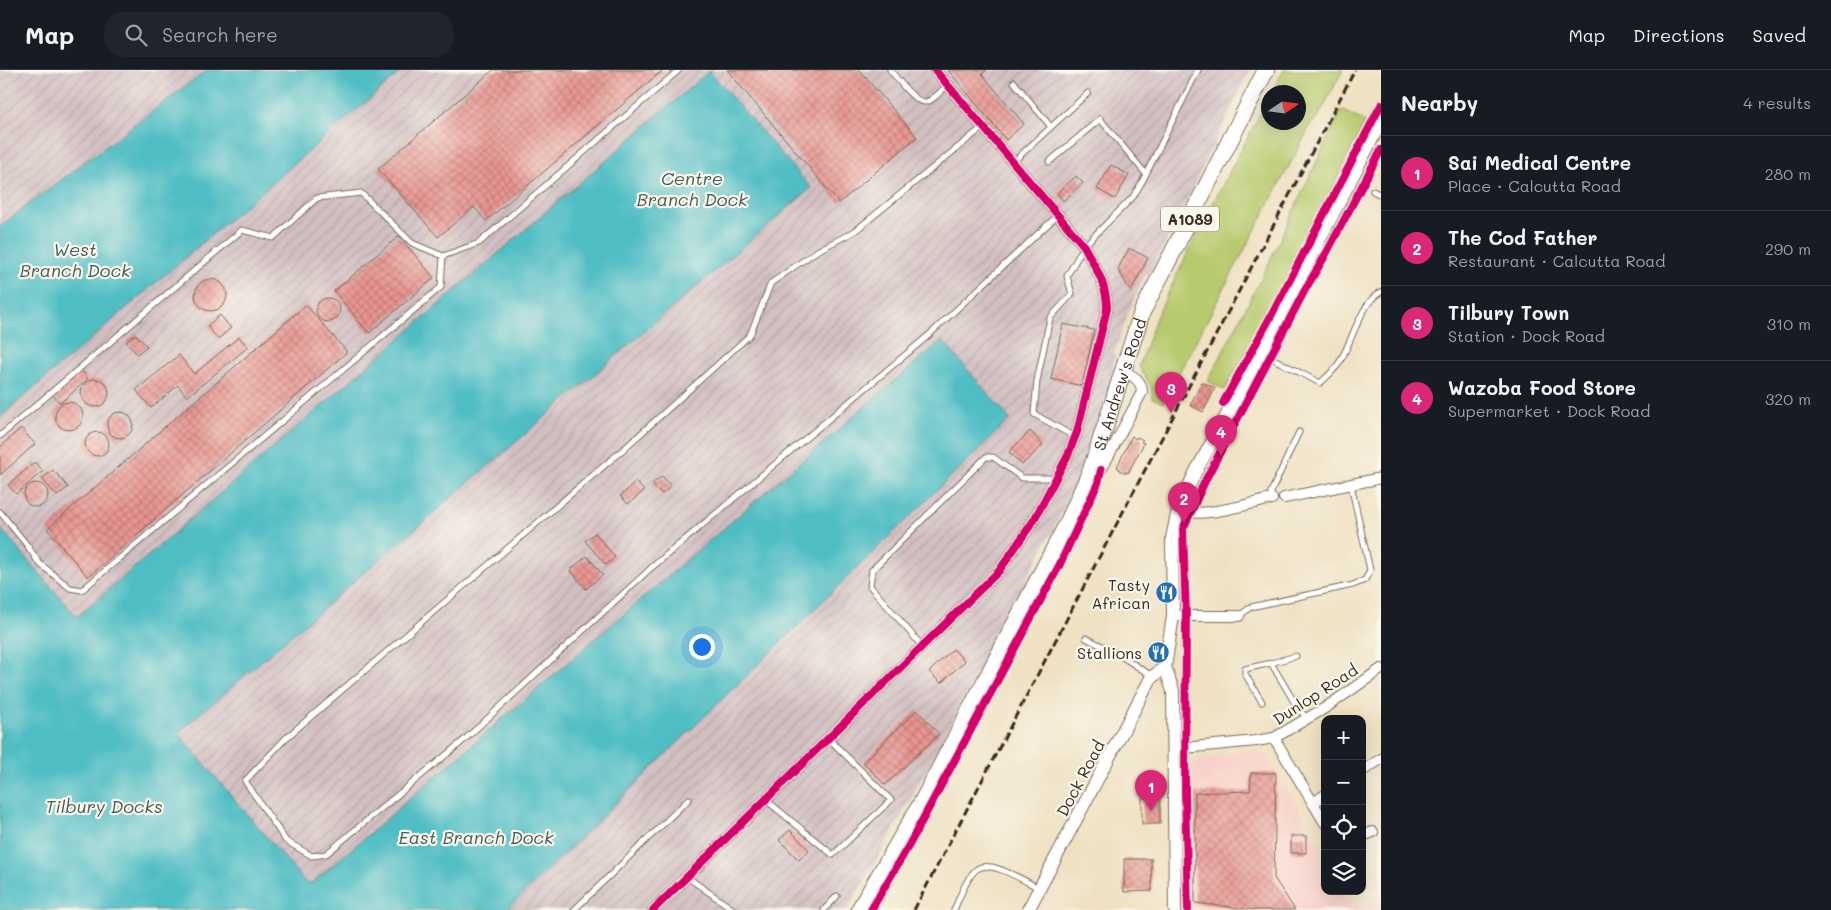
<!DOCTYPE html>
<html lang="en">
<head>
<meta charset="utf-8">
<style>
	body { margin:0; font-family:Mali,sans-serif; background:#20242c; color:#f1f3f6 }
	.controls { position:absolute; right:15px; bottom:15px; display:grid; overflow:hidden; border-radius:10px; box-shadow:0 5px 20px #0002 }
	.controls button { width:45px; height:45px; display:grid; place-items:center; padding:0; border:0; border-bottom:1px solid #363941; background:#171b24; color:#f1f3f6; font:25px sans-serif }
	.compass { position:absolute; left:1261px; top:15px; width:45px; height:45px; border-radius:50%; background:#171b24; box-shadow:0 5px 20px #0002; rotate:77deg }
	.you { position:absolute; left:701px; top:576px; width:18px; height:18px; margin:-12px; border:4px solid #fff; border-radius:50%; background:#1a73e8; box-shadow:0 0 0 8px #1a73e833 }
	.badge { display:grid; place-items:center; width:32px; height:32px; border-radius:50%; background:#db2777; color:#fff; font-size:16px; font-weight:700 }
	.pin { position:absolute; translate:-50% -41px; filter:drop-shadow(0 1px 2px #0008) }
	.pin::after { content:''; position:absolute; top:26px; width:18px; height:15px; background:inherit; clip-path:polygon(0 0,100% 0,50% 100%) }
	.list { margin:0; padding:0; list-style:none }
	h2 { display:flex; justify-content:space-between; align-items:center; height:65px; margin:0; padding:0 20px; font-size:21px }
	h2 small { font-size:16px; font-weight:400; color:#9ea1a6 }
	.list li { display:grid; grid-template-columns:32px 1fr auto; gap:15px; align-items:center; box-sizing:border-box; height:75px; padding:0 20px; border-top:1px solid #363941 }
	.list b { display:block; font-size:19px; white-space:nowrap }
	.list p { margin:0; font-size:16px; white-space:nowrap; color:#9ea1a6 }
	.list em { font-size:16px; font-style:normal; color:#9ea1a6 }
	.icon { flex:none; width:28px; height:28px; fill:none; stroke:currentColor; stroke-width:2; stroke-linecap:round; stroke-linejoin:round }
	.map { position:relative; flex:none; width:1381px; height:840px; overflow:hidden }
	header { display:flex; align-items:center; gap:30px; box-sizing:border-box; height:70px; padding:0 25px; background:#171b24; border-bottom:1px solid #363941 }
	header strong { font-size:24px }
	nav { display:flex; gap:28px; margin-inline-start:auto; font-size:18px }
	.search { width:350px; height:45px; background:#20242c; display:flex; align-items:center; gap:12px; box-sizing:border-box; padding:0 18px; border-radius:20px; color:#9ea1a6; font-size:19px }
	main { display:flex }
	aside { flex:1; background:#171b24 }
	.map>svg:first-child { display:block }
	.built { fill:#f7d1c9 }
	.industrial { fill:url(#industrial-furrows) }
	.grass { fill:#b8ca6e; stroke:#7a7a46 }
	.water { fill:#4fbdc4; stroke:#457471 }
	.building { fill:url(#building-cross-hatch) }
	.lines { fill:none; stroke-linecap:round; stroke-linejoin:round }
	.service-casing { stroke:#7a6a57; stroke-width:7 }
	.minor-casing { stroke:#7a6a57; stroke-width:12 }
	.tertiary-casing { stroke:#7a6a57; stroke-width:14 }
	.trunk-casing { stroke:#7a6a57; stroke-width:18 }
	.service { stroke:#fff; stroke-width:5 }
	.minor { stroke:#fff; stroke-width:10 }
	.tertiary { stroke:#fff; stroke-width:12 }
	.trunk { stroke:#fff; stroke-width:16 }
	.rail { stroke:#3b2a1e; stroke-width:3; stroke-dasharray:8 4; stroke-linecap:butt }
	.cycleway-casing { stroke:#fbf7ec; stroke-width:11 }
	.cycleway { stroke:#d6006c; stroke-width:8 }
	.labels { text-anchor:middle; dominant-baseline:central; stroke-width:4.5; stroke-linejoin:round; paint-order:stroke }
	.shield { fill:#fbf7ec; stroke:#75685c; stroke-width:1 }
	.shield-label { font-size:15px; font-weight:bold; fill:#3b2a1e }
	.street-label { font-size:16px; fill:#3b2a1e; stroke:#fbf7ec }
	.poi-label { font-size:16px; fill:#3b2a1e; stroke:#fbf7ec; text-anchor:end }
	.water-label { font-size:18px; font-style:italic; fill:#425d58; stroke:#fbf7ec }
</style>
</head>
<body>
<header>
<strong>Map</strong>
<div class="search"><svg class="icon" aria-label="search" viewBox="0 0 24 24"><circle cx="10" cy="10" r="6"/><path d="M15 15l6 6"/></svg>Search here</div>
<nav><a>Map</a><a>Directions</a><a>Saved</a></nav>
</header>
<main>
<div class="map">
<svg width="1381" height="840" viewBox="0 0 1381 840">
	<defs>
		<pattern id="industrial-furrows" width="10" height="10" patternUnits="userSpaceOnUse" patternTransform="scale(1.25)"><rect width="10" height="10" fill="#d2bfc1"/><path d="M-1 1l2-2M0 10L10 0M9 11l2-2" fill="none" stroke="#b5a4a5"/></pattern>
		<pattern id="building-cross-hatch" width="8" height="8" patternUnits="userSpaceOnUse" patternTransform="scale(1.25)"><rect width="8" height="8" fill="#e99591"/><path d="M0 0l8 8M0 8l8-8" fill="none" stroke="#be7a76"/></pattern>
	</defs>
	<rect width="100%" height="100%" fill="#fbf7ec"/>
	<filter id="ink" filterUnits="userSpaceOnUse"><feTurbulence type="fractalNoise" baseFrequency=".02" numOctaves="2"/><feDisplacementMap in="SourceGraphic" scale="10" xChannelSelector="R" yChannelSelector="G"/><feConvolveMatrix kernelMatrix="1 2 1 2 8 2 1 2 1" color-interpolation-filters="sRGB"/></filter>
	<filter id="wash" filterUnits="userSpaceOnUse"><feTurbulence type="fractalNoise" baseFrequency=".0096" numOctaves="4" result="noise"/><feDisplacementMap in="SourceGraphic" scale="20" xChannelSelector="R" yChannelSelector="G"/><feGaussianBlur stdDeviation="1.12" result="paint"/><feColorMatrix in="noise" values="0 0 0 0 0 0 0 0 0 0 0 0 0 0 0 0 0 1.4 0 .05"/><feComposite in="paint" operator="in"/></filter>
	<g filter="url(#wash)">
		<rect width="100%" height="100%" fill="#efe1c2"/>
		<polygon class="built" points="1253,679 1266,686 1325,784 1325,821 1348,821 1359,839 1381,826 1381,840 1261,840 1258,836 1187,837 1186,706 1199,689"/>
		<polygon class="industrial" points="0,0 1250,0 1170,164 1152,198 1145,205 1128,243 1115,282 1113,305 1097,354 1081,399 1063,440 931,692 883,779 847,840 0,840"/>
		<g class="grass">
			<polygon points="1284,0 1343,0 1317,49 1313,51 1163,333 1152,328 1151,317 1139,296 1156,248 1200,158 1268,29 1268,52 1298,52 1298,22 1272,22"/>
			<polygon points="1341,40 1365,52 1286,213 1225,320 1208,311 1268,195"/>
		</g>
		<g class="water">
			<polygon points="207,0 403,0 0,347 0,156"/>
			<polygon points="709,1 811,118 178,663 305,812 312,813 942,270 1010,349 506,840 0,840 0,458 77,547"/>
		</g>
		<g id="blocks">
			<g class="building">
				<polygon points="493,0 663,0 486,151 474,137 438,167 378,99"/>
				<polygon points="727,0 859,0 917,67 839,133"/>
				<polygon points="948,0 987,0 982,4 1024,54 1006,70"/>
				<polygon points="1111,95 1129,105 1115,129 1097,119"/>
				<polygon points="1076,106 1083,113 1063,131 1057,123"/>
				<polygon points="399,166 434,208 369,263 334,221"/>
				<polygon points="1129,178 1148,188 1131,221 1129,219 1118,199"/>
				<circle cx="211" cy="225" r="16"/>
				<circle cx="328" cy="240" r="12"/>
				<polygon points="306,235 347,282 88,507 47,459"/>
				<polygon points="220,245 231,258 218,269 207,256"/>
				<polygon points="1063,254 1094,260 1082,316 1051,309"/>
				<polygon points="136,264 147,276 137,284 126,272"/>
				<polygon points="239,267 248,277 187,327 178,315 151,338 136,320 179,285 194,304"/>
				<polygon points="81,300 88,309 60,333 52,324"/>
				<circle cx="95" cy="323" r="14"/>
				<polygon points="1202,312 1215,318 1203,342 1190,335"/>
				<circle cx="69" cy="346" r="14"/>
				<circle cx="120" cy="355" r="13"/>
				<polygon points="21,358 35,374 0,405 0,377"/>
				<polygon points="1030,361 1043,375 1022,395 1009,382"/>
				<circle cx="97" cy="374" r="12"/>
				<polygon points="1132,366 1136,369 1137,367 1143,370 1141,372 1144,373 1128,403 1126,402 1125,403 1119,400 1119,398 1117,397"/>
				<polygon points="35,392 43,401 16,424 8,415"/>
				<polygon points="53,400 68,417 57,426 42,409"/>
				<polygon points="662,406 671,416 662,424 652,414"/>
				<polygon points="636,412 644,421 628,434 620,426"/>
				<circle cx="36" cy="425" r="12"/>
				<polygon points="595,463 615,487 606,495 585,471"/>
				<polygon points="587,486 603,505 586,519 570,500"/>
				<polygon points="953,579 965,591 941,613 929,602"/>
				<polygon points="917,640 939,664 885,715 863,692"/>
				<polygon points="1251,703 1276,703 1274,808 1295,840 1256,840 1195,833 1195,723 1250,721"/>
				<rect x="1142" y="728" width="18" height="26"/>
				<polygon points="790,760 809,780 799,790 779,770"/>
				<rect x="1291" y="766" width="15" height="17"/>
				<polygon points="1124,789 1151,789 1152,821 1124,822"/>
			</g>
		</g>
	</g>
	<g filter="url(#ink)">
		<use href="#blocks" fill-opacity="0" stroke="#7a6a57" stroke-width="1"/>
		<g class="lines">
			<defs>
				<g id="service">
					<path d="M890,0C897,8 914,33 925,32C933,31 941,21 947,15"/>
					<polyline points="1014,12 1051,57"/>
					<polyline points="983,57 855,161 817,181 771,213 750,265 626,377 286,668 245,711 286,771 312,786 326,784 463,671 651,498 929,265 1058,145"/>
					<polyline points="1013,92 1088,23"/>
					<polyline points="1049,92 1100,49 1146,104"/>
					<polyline points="1373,121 1381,125"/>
					<path d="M1262,283L1320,313C1326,308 1332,302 1337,296C1350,279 1360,232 1381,222"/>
					<polyline points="0,366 242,160 273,168 317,128 361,123 412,173 443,186 479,173 679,0"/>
					<polyline points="1075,367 1034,344 1037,311 1050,248 1072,224 1067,206 1084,176 1133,127 1143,110 1198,0"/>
					<polyline points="1272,429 1271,422 1299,362"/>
					<polyline points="0,442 27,475 39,493 70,518 82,520 441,217 443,186"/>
					<polyline points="1239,546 1251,537 1353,515 1365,510 1370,500 1351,415"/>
					<polyline points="1086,568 1118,584 1152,606"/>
					<polyline points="922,576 870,516 872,500 986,387 993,387 1022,408 1057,408"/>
					<polyline points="1271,593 1296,586"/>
					<polyline points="1262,632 1245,604 1245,599 1271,593 1296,635 1307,649"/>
					<polyline points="766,730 833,785 891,730 829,669"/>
					<polyline points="687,807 734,840"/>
					<polyline points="574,840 689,729"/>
					<polyline points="824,840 837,826"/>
					<path d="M954,840C959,829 967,806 977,799C990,789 1026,812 1039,818"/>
				</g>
				<g id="minor">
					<path d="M1091,400L1097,402L1101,400L1105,393L1142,322C1142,310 1133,306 1123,301"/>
					<polyline points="1284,428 1381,408"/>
					<path d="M1178,440C1201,449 1247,434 1272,429"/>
					<polyline points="1173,546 1239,546"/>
					<polyline points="1274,668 1325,753"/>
					<polyline points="1174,679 1256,671 1274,668 1325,638 1381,599"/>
					<polyline points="1362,701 1381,689"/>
					<polyline points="1313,733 1325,725"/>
					<polyline points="1362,766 1373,762"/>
					<path d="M653,840L999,501L1034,450L1068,385L1077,362L1107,239C1107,214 1095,197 1084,176L935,0"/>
				</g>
				<g id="tertiary">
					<polyline points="1028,840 1151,608 1165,597"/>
					<polyline points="1175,840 1173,621 1165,597 1173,546 1172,468 1178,440 1195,403 1261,282 1381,52"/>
				</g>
				<g id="trunk">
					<path id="s1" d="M859,840L922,732L1068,452L1091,400L1142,242L1266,0"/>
				</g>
			</defs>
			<use href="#service" class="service-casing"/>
			<use href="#minor" class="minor-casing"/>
			<use href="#tertiary" class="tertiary-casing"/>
			<use href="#trunk" class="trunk-casing"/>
			<use href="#service" class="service"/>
			<use href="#minor" class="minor"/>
			<use href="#tertiary" class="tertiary"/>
			<use href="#trunk" class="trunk"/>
			<polyline class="rail" points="914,840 1355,0"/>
			<defs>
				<g id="cycleway">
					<polyline points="1223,333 1271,246 1381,35"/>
					<path d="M653,840L999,501L1034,450L1068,385L1077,362L1107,239C1107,214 1095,197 1084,176L935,0"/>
					<polyline points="871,840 909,775 1059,496 1098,413 1101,400"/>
					<polyline points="1188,840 1185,721 1186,546 1183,459 1206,409 1306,218 1325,186 1381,80"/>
				</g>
			</defs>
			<use href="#cycleway" class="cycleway-casing"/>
			<use href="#cycleway" class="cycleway"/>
		</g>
	</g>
	<defs>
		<symbol id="restaurant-disc" viewBox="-11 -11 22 22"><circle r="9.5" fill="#1f6fb2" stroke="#fbf7ec"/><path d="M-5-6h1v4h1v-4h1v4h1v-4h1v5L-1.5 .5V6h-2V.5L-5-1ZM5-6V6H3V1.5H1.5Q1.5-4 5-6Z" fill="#fff"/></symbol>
	</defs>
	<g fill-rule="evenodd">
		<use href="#restaurant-disc" x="1154" y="510" width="25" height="25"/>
		<use href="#restaurant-disc" x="1146" y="570" width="25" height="25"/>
	</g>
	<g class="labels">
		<rect class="shield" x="1161" y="136.5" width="58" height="25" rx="4"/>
		<g class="shield-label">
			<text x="1190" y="149">A1089</text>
		</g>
		<g class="street-label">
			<text stroke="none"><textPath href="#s1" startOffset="588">St Andrew's Road</textPath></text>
			<text transform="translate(1315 624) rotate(-33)">Dunlop Road</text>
			<text transform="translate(1080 708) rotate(-62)">Dock Road</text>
		</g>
		<g class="poi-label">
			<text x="1150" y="514">Tasty<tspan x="1150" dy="18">African</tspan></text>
			<text x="1142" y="582">Stallions</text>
		</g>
		<g class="water-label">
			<text x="692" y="108">Centre<tspan x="692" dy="21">Branch Dock</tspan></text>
			<text x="75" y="179">West<tspan x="75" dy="21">Branch Dock</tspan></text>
			<text x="104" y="736">Tilbury Docks</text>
			<text x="476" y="767">East Branch Dock</text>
		</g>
	</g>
</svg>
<div class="controls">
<button>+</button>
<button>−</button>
<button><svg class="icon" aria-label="locate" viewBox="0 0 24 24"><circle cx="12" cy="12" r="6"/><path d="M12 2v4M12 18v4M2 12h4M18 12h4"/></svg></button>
<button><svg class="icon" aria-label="layers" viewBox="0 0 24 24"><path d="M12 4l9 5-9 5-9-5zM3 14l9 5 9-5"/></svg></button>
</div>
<svg class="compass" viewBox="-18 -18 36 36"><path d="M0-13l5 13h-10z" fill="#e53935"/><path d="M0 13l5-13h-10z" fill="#9ea1a6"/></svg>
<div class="you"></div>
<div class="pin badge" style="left:1151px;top:741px">1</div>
<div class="pin badge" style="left:1184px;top:453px">2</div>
<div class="pin badge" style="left:1171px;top:343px">3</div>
<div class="pin badge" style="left:1221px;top:386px">4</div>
</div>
<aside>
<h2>Nearby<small>4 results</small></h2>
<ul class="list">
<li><span class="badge">1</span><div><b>Sai Medical Centre</b><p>Place · Calcutta Road</p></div><em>280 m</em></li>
<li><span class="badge">2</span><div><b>The Cod Father</b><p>Restaurant · Calcutta Road</p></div><em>290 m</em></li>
<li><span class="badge">3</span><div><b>Tilbury Town</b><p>Station · Dock Road</p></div><em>310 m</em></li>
<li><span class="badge">4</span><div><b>Wazoba Food Store</b><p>Supermarket · Dock Road</p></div><em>320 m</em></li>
</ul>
</aside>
</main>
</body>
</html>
